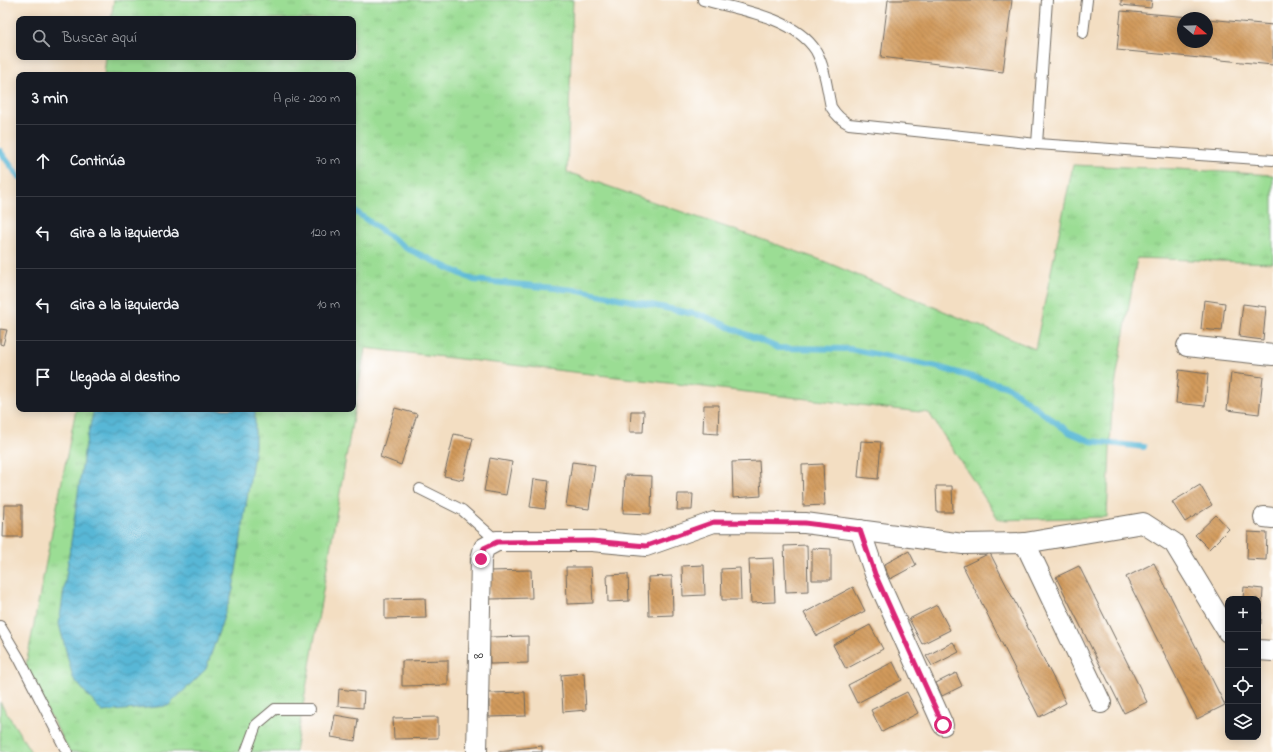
<!DOCTYPE html>
<html lang="es">
<head>
<meta charset="utf-8">
<style>
	body { margin:0; font-family:"Indie Flower",sans-serif; background:#242831; color:#f1f3f6 }
	.controls { position:absolute; right:12px; bottom:12px; display:grid; overflow:hidden; border-radius:8px; box-shadow:0 2px 10px #0003 }
	.controls button { width:36px; height:36px; display:grid; place-items:center; padding:0; border:0; border-bottom:1px solid #363941; background:#171b24; color:#f1f3f6; font:20px sans-serif }
	.compass { position:absolute; left:1177px; top:12px; width:36px; height:36px; border-radius:50%; background:#171b24; box-shadow:0 2px 10px #0003; rotate:109deg }
	.stop { position:absolute; width:12px; height:12px; margin:-9px; border:3px solid #db2777; border-radius:50%; background:#fff }
	.stop.end { background:#db2777; border-color:#fff; box-shadow:0 1px 4px #0008 }
	.list { margin:0; padding:0; list-style:none }
	h2 { display:flex; justify-content:space-between; align-items:center; height:52px; margin:0; padding:0 16px; font-size:17px }
	h2 small { font-size:13px; font-weight:400; color:#9ea1a6 }
	.list li { display:grid; grid-template-columns:26px 1fr auto; gap:12px; align-items:center; box-sizing:border-box; height:72px; padding:0 16px; border-top:1px solid #363941 }
	.list b { display:block; font-size:15px; white-space:nowrap }
	.list em { font-size:13px; font-style:normal; color:#9ea1a6 }
	.icon { flex:none; width:22px; height:22px; fill:none; stroke:currentColor; stroke-width:2; stroke-linecap:round; stroke-linejoin:round }
	.map { position:relative; flex:none; width:1273px; height:752px; overflow:hidden }
	.search { position:absolute; background:#171b24; box-shadow:0 2px 10px #0003; left:16px; top:16px; width:340px; height:44px; display:flex; align-items:center; gap:10px; box-sizing:border-box; padding:0 14px; border-radius:8px; color:#9ea1a6; font-size:15px }
	.panel { position:absolute; background:#171b24; box-shadow:0 2px 10px #0003; left:16px; top:72px; width:340px; height:340px; border-radius:8px }
	.map>svg:first-child { display:block }
	.grass { fill:url(#grass-tufts); stroke:#638460 }
	.water { fill:url(#water-waves); stroke:#427180 }
	.lines { fill:none; stroke-linecap:round; stroke-linejoin:round }
	.stream { stroke:#58b7d6; stroke-width:6 }
	.building { fill:url(#building-back-hatch) }
	.service-casing { stroke:#716a60; stroke-width:12 }
	.minor-casing { stroke:#716a60; stroke-width:22 }
	.service { stroke:#fff; stroke-width:10 }
	.minor { stroke:#fff; stroke-width:20 }
	.route { stroke:#db2777; stroke-width:5 }
	.labels { text-anchor:middle; dominant-baseline:central; stroke-width:3; stroke-linejoin:round; paint-order:stroke }
	.street-label { font-size:16px; fill:#2b2b2b; stroke:#fff }
</style>
</head>
<body>
<div class="map">
<svg width="1273" height="752" viewBox="0 0 1273 752">
	<defs>
		<pattern id="grass-tufts" width="24" height="20" patternUnits="userSpaceOnUse"><rect width="24" height="20" fill="#9bdd94"/><path d="M3 7l-1-3M5 7V3M7 7l1-3M15 17l-1-3M17 17v-4M19 17l1-3" fill="none" stroke="#86be80"/></pattern>
		<pattern id="water-waves" width="16" height="10" patternUnits="userSpaceOnUse"><rect width="16" height="10" fill="#58b7d6"/><path d="M0 5q4-4 8 0t8 0" fill="none" stroke="#4995ae"/></pattern>
		<pattern id="building-back-hatch" width="6" height="6" patternUnits="userSpaceOnUse"><rect width="6" height="6" fill="#d19a5b"/><path d="M-1 5l2 2M0 0l6 6M5-1l2 2" fill="none" stroke="#aa7e4b"/></pattern>
	</defs>
	<rect width="100%" height="100%" fill="#fff"/>
	<filter id="ink" filterUnits="userSpaceOnUse"><feTurbulence type="fractalNoise" baseFrequency=".025" numOctaves="2"/><feDisplacementMap in="SourceGraphic" scale="8" xChannelSelector="R" yChannelSelector="G"/><feConvolveMatrix kernelMatrix="1 2 1 2 8 2 1 2 1" color-interpolation-filters="sRGB"/></filter>
	<filter id="wash" filterUnits="userSpaceOnUse"><feTurbulence type="fractalNoise" baseFrequency=".012" numOctaves="4" result="noise"/><feDisplacementMap in="SourceGraphic" scale="16" xChannelSelector="R" yChannelSelector="G"/><feGaussianBlur stdDeviation="0.9" result="paint"/><feColorMatrix in="noise" values="0 0 0 0 0 0 0 0 0 0 0 0 0 0 0 0 0 1.4 0 .05"/><feComposite in="paint" operator="in"/></filter>
	<g filter="url(#wash)">
		<rect width="100%" height="100%" fill="#f3dec2"/>
		<g class="grass">
			<polygon points="114,0 573,0 567,172 821,260 1035,349 1073,165 1177,169 1273,175 1273,263 1137,258 1112,403 1107,517 999,520 929,413 365,348 295,752 70,752 25,670 76,409 353,409 353,75 104,75 106,57 353,57 353,19 111,19"/>
			<polygon points="0,702 31,752 0,752"/>
		</g>
		<polygon class="water" points="94,409 255,409 255,447 233,590 206,669 168,706 102,712 73,678 59,624 84,452"/>
		<g class="lines">
			<g class="stream">
				<polyline points="0,151 19,177"/>
				<polyline points="353,213 356,212 406,248 474,280 584,291 704,316 778,348 850,349 937,367 1008,387 1069,432 1090,441 1144,447"/>
			</g>
		</g>
		<g id="blocks">
			<g class="building">
				<polygon points="888,0 1012,0 1003,72 881,57"/>
				<polygon points="1121,0 1152,0 1151,8 1121,5"/>
				<polygon points="1121,11 1189,17 1183,18 1183,42 1207,42 1207,19 1273,25 1273,65 1117,50"/>
				<polygon points="1204,300 1225,303 1222,331 1201,329"/>
				<polygon points="1243,304 1266,307 1263,340 1239,337"/>
				<polygon points="0,329 7,330 3,345 0,344"/>
				<polygon points="1179,370 1208,374 1205,406 1176,403"/>
				<polygon points="1231,373 1263,377 1259,414 1227,410"/>
				<polygon points="704,405 719,405 718,434 703,433"/>
				<polygon points="395,408 417,414 401,465 380,457"/>
				<polygon points="631,411 644,411 643,432 630,432"/>
				<polygon points="454,434 473,438 463,480 444,476"/>
				<polygon points="861,441 881,442 878,479 858,477"/>
				<polygon points="490,458 512,462 506,495 484,491"/>
				<polygon points="759,461 761,496 733,498 732,462"/>
				<polygon points="572,462 595,465 589,509 566,506"/>
				<polygon points="823,464 825,505 803,506 802,465"/>
				<polygon points="625,475 652,476 651,514 623,513"/>
				<polygon points="534,479 549,481 545,509 530,507"/>
				<polygon points="1200,485 1212,505 1185,522 1172,502"/>
				<polygon points="936,486 952,486 953,512 937,512"/>
				<polygon points="678,494 693,494 692,510 677,510"/>
				<polygon points="4,505 22,505 22,537 3,537"/>
				<polygon points="1216,515 1229,529 1209,549 1195,535"/>
				<polygon points="1248,532 1267,533 1266,560 1247,559"/>
				<polygon points="807,545 808,591 786,592 784,546"/>
				<polygon points="812,548 831,549 831,580 812,580"/>
				<polygon points="909,551 916,565 890,579 883,565"/>
				<polygon points="990,553 1066,703 1039,717 963,566"/>
				<polygon points="773,558 775,602 751,603 749,559"/>
				<polygon points="1154,563 1225,705 1197,719 1126,577"/>
				<polygon points="704,565 705,595 683,596 682,566"/>
				<polygon points="1079,566 1147,702 1124,713 1056,577"/>
				<polygon points="566,567 591,567 593,603 567,604"/>
				<polygon points="740,568 741,600 722,600 721,569"/>
				<polygon points="531,570 532,598 490,599 489,571"/>
				<polygon points="628,574 629,601 608,602 607,575"/>
				<polygon points="672,576 673,615 649,616 648,577"/>
				<polygon points="853,587 865,611 817,636 804,613"/>
				<polygon points="1244,587 1263,589 1261,624 1258,623 1258,599 1243,599"/>
				<polygon points="425,598 426,618 385,619 385,599"/>
				<polygon points="937,605 950,630 922,644 909,619"/>
				<polygon points="870,625 883,649 846,669 833,645"/>
				<polygon points="528,636 528,663 490,664 489,637"/>
				<polygon points="953,642 959,652 932,666 926,656"/>
				<polygon points="448,660 448,685 402,686 402,661"/>
				<polygon points="893,662 902,680 857,703 848,685"/>
				<polygon points="584,673 586,710 563,712 561,675"/>
				<polygon points="956,673 962,686 942,696 936,683"/>
				<polygon points="339,689 364,692 363,708 338,706"/>
				<polygon points="525,692 526,716 489,717 489,693"/>
				<polygon points="907,692 918,713 882,732 871,710"/>
				<polygon points="335,715 358,719 355,741 331,737"/>
				<polygon points="438,717 438,738 394,739 393,718"/>
				<polygon points="542,746 542,752 499,752 499,751"/>
			</g>
		</g>
	</g>
	<g filter="url(#ink)">
		<use href="#blocks" fill-opacity="0" stroke="#716a60" stroke-width="1"/>
		<g class="lines">
			<defs>
				<g id="service">
					<path d="M703,0C738,9 796,18 816,51C825,67 827,89 831,107C836,115 841,120 849,124L1037,144L1273,160"/>
					<polyline points="1083,33 1087,0"/>
					<polyline points="1037,144 1047,0"/>
					<polyline points="420,489 462,510 497,541"/>
					<polyline points="0,626 19,658 67,752"/>
					<polyline points="246,752 256,725 275,709 310,709"/>
				</g>
				<g id="minor">
					<polyline points="1187,346 1273,355"/>
					<polyline points="1264,517 1273,518"/>
					<polyline points="860,530 875,574 943,725"/>
					<polyline points="1025,543 1101,703"/>
					<polyline points="1258,650 1273,651"/>
					<path id="s1" d="M477,752L481,559L484,548L497,541H592L646,546L714,522L805,523L963,544L1025,543L1143,523L1174,543L1228,632"/>
				</g>
			</defs>
			<use href="#service" class="service-casing"/>
			<use href="#minor" class="minor-casing"/>
			<use href="#service" class="service"/>
			<use href="#minor" class="minor"/>
		</g>
	</g>
	<g class="lines" filter="url(#ink)">
		<polyline class="route" points="481,559 484,548 497,542 592,541 646,546 714,522 805,523 860,530 875,574 943,725"/>
	</g>
	<g class="labels">
		<g class="street-label">
			<text stroke="none"><textPath href="#s1" startOffset="96">8</textPath></text>
		</g>
	</g>
</svg>
<div class="controls">
<button>+</button>
<button>−</button>
<button><svg class="icon" aria-label="locate" viewBox="0 0 24 24"><circle cx="12" cy="12" r="6"/><path d="M12 2v4M12 18v4M2 12h4M18 12h4"/></svg></button>
<button><svg class="icon" aria-label="layers" viewBox="0 0 24 24"><path d="M12 4l9 5-9 5-9-5zM3 14l9 5 9-5"/></svg></button>
</div>
<svg class="compass" viewBox="-18 -18 36 36"><path d="M0-13l5 13h-10z" fill="#e53935"/><path d="M0 13l5-13h-10z" fill="#9ea1a6"/></svg>
<div class="stop" style="left:943px;top:725px"></div>
<div class="stop end" style="left:481px;top:559px"></div>
<div class="search"><svg class="icon" aria-label="search" viewBox="0 0 24 24"><circle cx="10" cy="10" r="6"/><path d="M15 15l6 6"/></svg>Buscar aquí</div>
<section class="panel">
<h2>3 min<small>A pie · 200 m</small></h2>
<ul class="list">
<li><svg class="icon" aria-label="ahead" viewBox="0 0 24 24"><path d="M12 20V5M6 11l6-6 6 6"/></svg><div><b>Continúa</b></div><em>70 m</em></li>
<li><svg class="icon" aria-label="left" viewBox="0 0 24 24"><path d="M17 20v-9H6M10 6l-5 5 5 5"/></svg><div><b>Gira a la izquierda</b></div><em>120 m</em></li>
<li><svg class="icon" aria-label="left" viewBox="0 0 24 24"><path d="M17 20v-9H6M10 6l-5 5 5 5"/></svg><div><b>Gira a la izquierda</b></div><em>10 m</em></li>
<li><svg class="icon" aria-label="arrive" viewBox="0 0 24 24"><path d="M6 21V4h12l-3 4 3 4H6"/></svg><div><b>Llegada al destino</b></div></li>
</ul>
</section>
</div>
</body>
</html>
